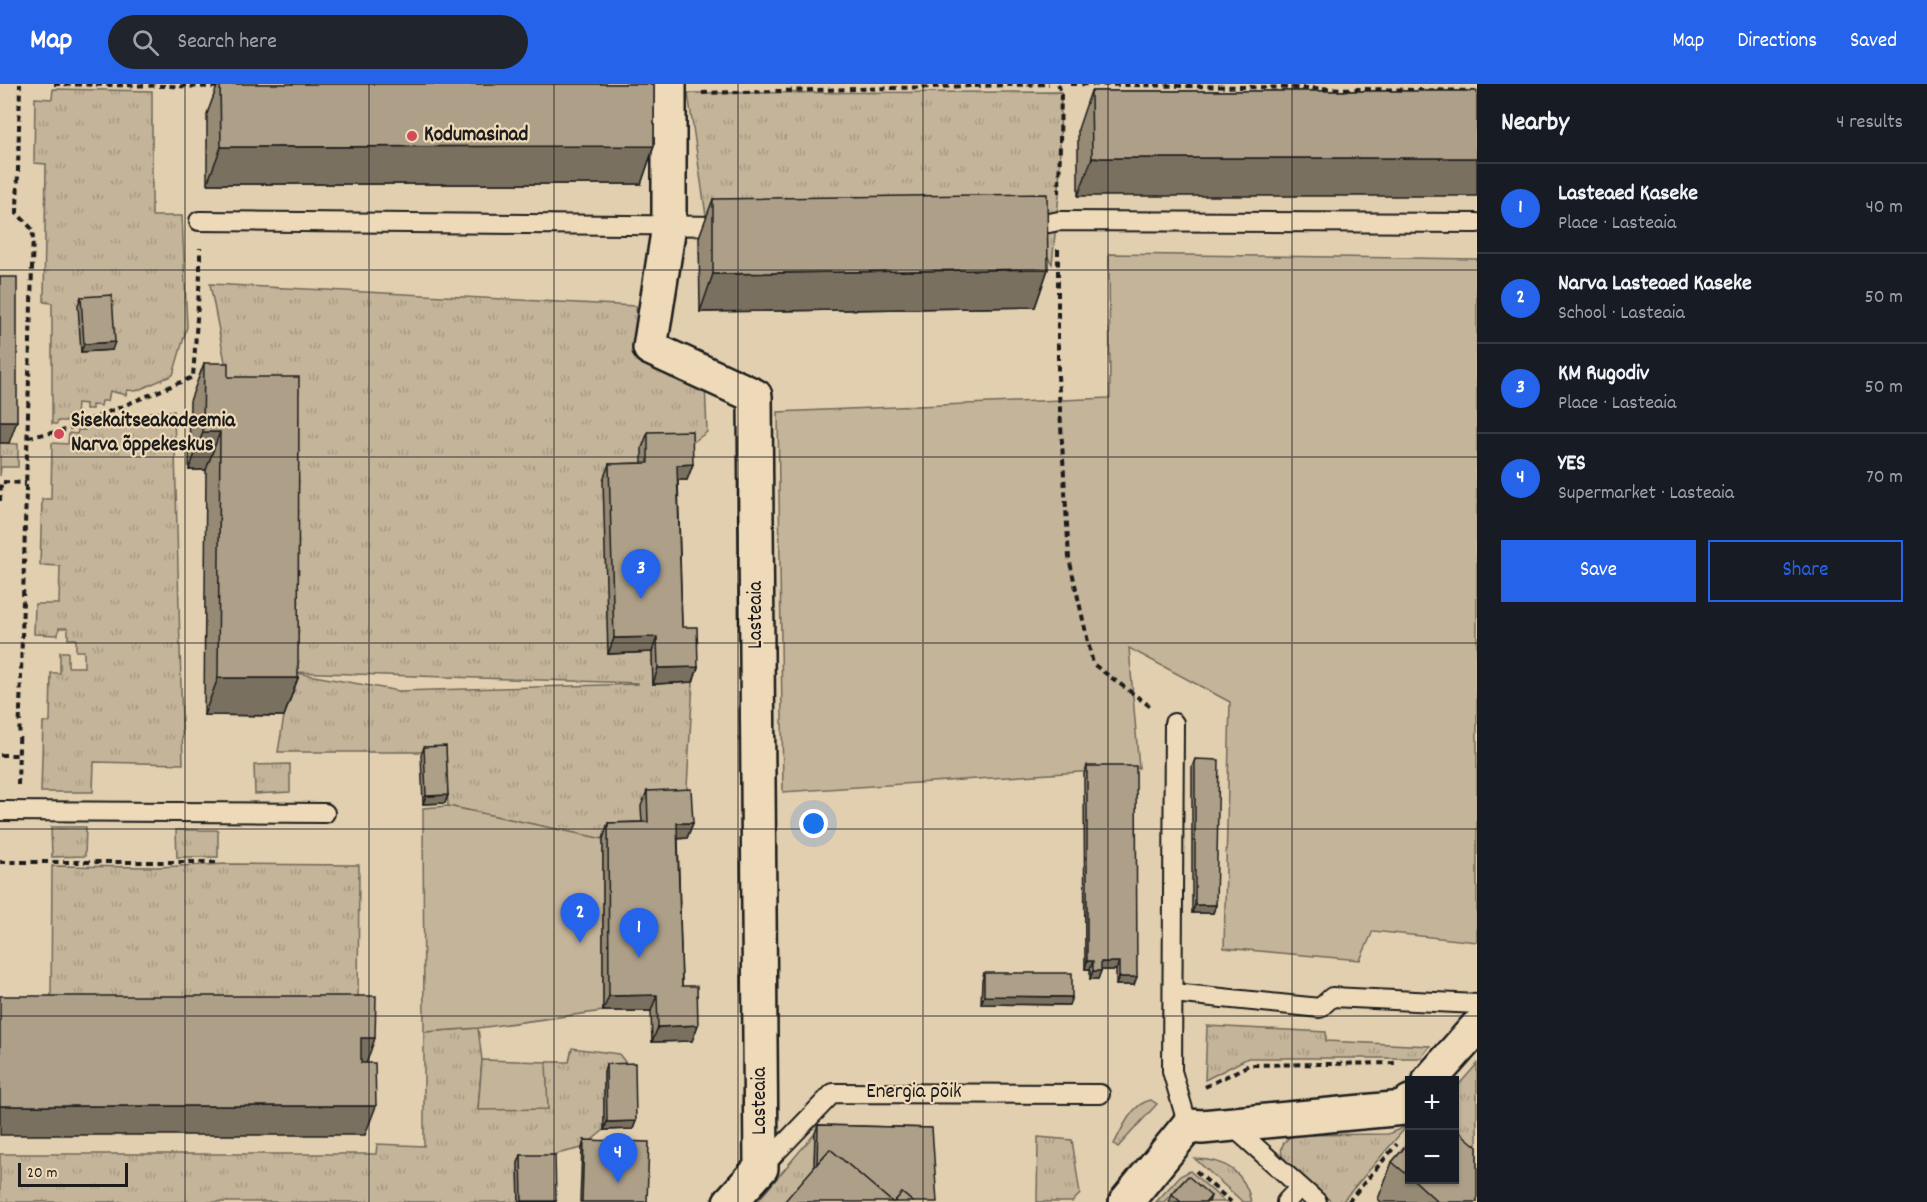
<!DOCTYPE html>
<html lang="en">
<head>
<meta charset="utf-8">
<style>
	body { margin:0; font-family:Dekko,sans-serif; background:#20242c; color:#f1f3f6 }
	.controls { position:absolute; right:18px; bottom:18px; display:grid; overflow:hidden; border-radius:0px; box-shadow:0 2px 4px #0004 }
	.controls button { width:54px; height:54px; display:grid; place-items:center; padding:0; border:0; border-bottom:2px solid #363941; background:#171b24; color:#f1f3f6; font:30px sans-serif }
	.scale { position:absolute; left:18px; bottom:15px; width:110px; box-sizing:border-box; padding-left:6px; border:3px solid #1c1c1c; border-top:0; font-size:16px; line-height:21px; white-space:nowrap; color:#1c1c1c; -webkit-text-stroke:4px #eedab8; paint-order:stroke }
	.you { position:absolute; left:814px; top:740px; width:21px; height:21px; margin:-15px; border:4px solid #fff; border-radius:50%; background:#1a73e8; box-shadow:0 0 0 9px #1a73e833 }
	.badge { display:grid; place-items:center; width:39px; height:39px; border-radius:50%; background:#2563eb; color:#fff; font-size:20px; font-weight:700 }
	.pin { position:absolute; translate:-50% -50px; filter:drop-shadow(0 2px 3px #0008) }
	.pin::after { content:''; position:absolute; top:32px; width:21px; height:18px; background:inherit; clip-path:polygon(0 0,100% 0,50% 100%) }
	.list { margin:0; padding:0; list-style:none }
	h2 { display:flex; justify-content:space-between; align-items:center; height:78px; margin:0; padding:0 24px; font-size:26px }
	h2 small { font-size:20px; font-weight:400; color:#9ea1a6 }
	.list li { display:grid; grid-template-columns:39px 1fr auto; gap:18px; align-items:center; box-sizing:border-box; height:90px; padding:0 24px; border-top:2px solid #363941 }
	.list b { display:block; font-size:22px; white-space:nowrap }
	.list p { margin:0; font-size:20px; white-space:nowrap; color:#9ea1a6 }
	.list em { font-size:20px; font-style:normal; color:#9ea1a6 }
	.actions { display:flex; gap:12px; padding:18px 24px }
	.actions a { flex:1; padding:14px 0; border:2px solid #2563eb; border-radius:0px; text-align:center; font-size:21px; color:#2563eb }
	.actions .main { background:#2563eb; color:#fff }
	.icon { flex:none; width:33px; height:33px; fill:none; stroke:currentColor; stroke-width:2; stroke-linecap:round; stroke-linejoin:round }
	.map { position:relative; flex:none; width:1477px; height:1118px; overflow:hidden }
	header { display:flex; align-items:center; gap:36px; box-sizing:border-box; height:84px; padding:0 30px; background:#2563eb; color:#fff }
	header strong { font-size:28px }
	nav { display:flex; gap:33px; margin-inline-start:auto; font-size:21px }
	.search { width:420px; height:54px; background:#20242c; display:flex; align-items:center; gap:15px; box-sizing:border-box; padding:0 21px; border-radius:33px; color:#9ea1a6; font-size:22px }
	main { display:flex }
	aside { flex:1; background:#171b24 }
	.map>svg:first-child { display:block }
	.grass { fill:url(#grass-tufts); stroke:#70685a; stroke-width:1.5; fill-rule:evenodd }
	.park { fill:#c4b499; stroke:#70685a; stroke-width:1.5 }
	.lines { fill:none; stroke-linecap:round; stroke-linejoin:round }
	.service-casing { stroke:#1c1c1c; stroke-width:22 }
	.minor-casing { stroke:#1c1c1c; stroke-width:38 }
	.path { stroke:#1c1c1c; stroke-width:4; stroke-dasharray:6 4.5; stroke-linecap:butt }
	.service { stroke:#eedab8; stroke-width:18 }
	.minor { stroke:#eedab8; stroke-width:33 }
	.wall { fill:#968a75; stroke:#1c1c1c; stroke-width:1.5 }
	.shaded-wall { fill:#7a705f; stroke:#1c1c1c; stroke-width:1.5 }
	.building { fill:#aea088; stroke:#1c1c1c; stroke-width:1.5 }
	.grid { fill:none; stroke:#1c1c1c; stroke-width:1.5; stroke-opacity:0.55 }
	.poi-dot { fill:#d1495b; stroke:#eedab8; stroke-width:2 }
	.labels { text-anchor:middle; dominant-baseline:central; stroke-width:4.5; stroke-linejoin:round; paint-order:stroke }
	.poi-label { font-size:21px; font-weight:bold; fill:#1c1c1c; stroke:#eedab8; text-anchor:start }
	.street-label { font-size:21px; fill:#1c1c1c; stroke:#eedab8 }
</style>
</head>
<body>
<header>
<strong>Map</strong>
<div class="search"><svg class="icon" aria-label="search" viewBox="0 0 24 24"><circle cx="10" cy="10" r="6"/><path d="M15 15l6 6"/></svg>Search here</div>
<nav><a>Map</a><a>Directions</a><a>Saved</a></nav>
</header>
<main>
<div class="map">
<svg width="1477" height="1118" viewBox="0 0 1477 1118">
	<defs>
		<pattern id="grass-tufts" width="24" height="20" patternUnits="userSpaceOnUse" patternTransform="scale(1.5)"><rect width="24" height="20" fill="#c4b499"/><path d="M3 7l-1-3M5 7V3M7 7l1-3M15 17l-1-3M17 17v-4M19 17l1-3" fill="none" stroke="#a89a83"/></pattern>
	</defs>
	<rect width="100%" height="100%" fill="#e1cfaf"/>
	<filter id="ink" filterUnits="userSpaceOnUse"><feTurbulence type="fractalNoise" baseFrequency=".0167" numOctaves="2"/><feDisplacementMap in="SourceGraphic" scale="12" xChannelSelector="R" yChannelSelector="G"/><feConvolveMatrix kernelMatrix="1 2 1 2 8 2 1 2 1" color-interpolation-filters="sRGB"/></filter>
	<g filter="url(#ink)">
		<g class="grass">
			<polygon points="53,5 152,7 152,132 182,132 187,243 173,291 136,307 127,306 126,311 110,307 108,317 102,317 101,322 92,321 92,325 86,325 86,320 77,319 76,332 68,332 67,337 58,337 57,340 52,340 52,219 44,218 46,80 34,79 35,14 52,15"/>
			<polygon points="1061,8 1059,111 1052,180 1033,148 709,152 688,9"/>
			<path d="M210,200L636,222L639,271L705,298L707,348L643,395L609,570L652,568L653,600L693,598L686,721L643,753L603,755L448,722L446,668H278L284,632L235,330ZM291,588L638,599V600L399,607Z"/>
			<polygon points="174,327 183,680 94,678 93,708 41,708 43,638 50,638 51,589 60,589 60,568 68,568 68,583 84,583 84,567 76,567 76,555 68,555 68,544 59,544 58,551 34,550 35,520 59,520 60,482 40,481 42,415 51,415 52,359 68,360 69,349 77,350 78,346 85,346 85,342 94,342 94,338 100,338 100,344 151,328"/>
			<polygon points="0,359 18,360 18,383 1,383 0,392"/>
			<polygon points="290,680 290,708 255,710 254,681"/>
			<polygon points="51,743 86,743 85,772 52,773"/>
			<polygon points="176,746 218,746 218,773 177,773"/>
			<polygon points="227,780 359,781 358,922 51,920 52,782 157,783"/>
			<polygon points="1207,942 1326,948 1326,957 1430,962 1421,974 1248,974 1205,996"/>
			<polygon points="478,944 482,976 478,1025 547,1025 546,978 569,978 572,964 619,970 632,987 604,988 604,1046 582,1064 518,1079 519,1118 0,1118 0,1070 376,1070 377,1060 424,1062 424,948"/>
			<polygon points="1477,980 1477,1116 1454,1096 1455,1005"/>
			<path d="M1151,1016L1157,1020L1118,1063L1114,1060C1122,1045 1132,1019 1151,1016Z"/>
			<path d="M1407,1042L1342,1118H1332L1284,1078C1279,1065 1281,1058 1293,1051L1388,1050Z"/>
			<polygon points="815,1049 814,1111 807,1118 757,1118"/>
			<polygon points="1038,1053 1072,1056 1080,1110 1072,1118 1037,1118"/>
			<path d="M1195,1075C1224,1075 1245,1087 1251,1118H1243Z"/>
			<polygon points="1190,1087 1225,1118 1208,1118 1184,1096 1164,1118 1156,1118 1180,1092"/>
		</g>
		<g class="park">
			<polygon points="1109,170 1477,175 1477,858 1373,847 1360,876 1224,864 1230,618 1129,564 1139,684 783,708 778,328 1110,314"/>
			<polygon points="448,722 603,755 603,927 478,944 424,948 423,724"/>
			<polygon points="482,976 546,978 548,1025 478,1026"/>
		</g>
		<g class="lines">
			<defs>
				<g id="service">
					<polyline points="199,137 726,142"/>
					<polyline points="1023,141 1039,141 1059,137 1477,139"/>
					<polyline points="1174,639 1172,987 1188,1042"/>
					<polyline points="0,727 325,729"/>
					<polyline points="1173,909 1320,924 1332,913 1477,920"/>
					<polyline points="1230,1040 1317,1118"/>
					<polyline points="761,1084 833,1009 1100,1010"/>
					<polyline points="1286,1118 1300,1103"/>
				</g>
				<g id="minor">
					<polyline points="669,0 669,142 650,264 755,312 761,1084 730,1118"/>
					<polyline points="1430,996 1477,943"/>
					<polyline points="1126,1118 1188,1042 1202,1043 1404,1024 1410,1018"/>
				</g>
			</defs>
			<use href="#service" class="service-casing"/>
			<use href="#minor" class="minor-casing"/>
			<g class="path">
				<polyline points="54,0 221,3"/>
				<polyline points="1058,0 1061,8 1059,109"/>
				<polyline points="1071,0 1477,7"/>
				<polyline points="702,9 1049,0"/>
				<polyline points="1058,165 1058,292 1069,474 1093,580 1151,623"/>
				<polyline points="28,353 62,347 193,293 200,191 200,164"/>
				<polyline points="0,417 1,398 26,399"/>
				<polyline points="0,671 19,671"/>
				<polyline points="18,701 33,146 17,129 20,0"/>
				<polyline points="0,778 216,778"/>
				<polyline points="1205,1003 1249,981 1399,979"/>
				<polyline points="1196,1087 1231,1118"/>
				<polyline points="1348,1118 1397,1060"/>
			</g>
			<use href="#service" class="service"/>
			<use href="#minor" class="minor"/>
		</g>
		<g class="wall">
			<polygon points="218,0 654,0 654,62 641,100 207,100 207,30"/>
			<polygon points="1091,7 1477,7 1078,112 1078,45"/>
			<polygon points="713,115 1048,185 1035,223 700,228 699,153"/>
			<polygon points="81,213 112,266 81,268 78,221"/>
			<polygon points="204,279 228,293 298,594 284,632 204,631 206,386 189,386 190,317"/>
			<polygon points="648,348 693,380 687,396 678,396 682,543 698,583 693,598 653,600 652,568 608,570 603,396 609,380 642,379 642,364"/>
			<polygon points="424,663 448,711 445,719 423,720 421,671"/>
			<polygon points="1195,675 1216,821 1213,829 1192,829 1192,683"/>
			<polygon points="1087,682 1134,901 1116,901 1116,886 1101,886 1098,895 1090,895 1090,885 1085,885 1084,690"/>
			<polygon points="647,707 693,739 687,754 678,755 682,902 698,941 692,957 652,958 651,927 603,927 603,755 608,739 642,738 641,722"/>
			<polygon points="984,889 1069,921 981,920 982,897"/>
			<polygon points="606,980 636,1037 633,1045 604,1046 604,988"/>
			<polygon points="818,1041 932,1044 814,1083 815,1049"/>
			<polygon points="584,1056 647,1118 580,1118 582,1064"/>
			<polygon points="1410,1057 1410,1095 1455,1095 1477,1118 1381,1118 1378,1115 1392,1078"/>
			<polygon points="521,1071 555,1118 519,1118 518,1079"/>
			<polygon points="1172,1110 1211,1112 1209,1118 1169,1118"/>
		</g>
		<g class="shaded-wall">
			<polygon points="654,62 641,100 207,100 221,63"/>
			<polygon points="1092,74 1477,74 1477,112 1078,112"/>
			<polygon points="1048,185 1035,223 700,228 713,190"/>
			<polygon points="115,258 112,266 81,268 84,260"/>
			<polygon points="0,337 17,337 9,359 0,359"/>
			<polygon points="203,348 220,348 206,386 189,386"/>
			<polygon points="693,380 687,396 672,396 677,381"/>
			<polygon points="657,553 652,568 608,570 614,554"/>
			<polygon points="698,583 693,598 653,600 658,584"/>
			<polygon points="218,594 298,594 284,632 204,631"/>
			<polygon points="448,711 445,719 423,720 426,712"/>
			<polygon points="677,739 693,739 687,754 672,755"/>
			<polygon points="1195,821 1216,821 1213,829 1192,829"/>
			<polygon points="1087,877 1093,877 1090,885 1085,885"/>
			<polygon points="1101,878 1119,878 1116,886 1098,886"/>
			<polygon points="1093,887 1101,887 1098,895 1090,895"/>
			<polygon points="1119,893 1137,893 1134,901 1116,901"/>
			<polygon points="657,911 651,927 603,927 609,912"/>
			<polygon points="984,912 1072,913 1069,921 981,920"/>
			<polygon points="698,941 692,957 652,958 658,943"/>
			<polygon points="361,954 375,954 365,983 350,983"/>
			<polygon points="0,1022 376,1022 365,1051 0,1051"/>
			<polygon points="636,1037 633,1045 604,1046 607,1038"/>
			<polygon points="522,1117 556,1117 555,1118 521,1118"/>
		</g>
		<g class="building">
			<polygon points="220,0 654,0 654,62 221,63"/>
			<polygon points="1091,7 1477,7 1477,74 1092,74"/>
			<polygon points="1047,110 1048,185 713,190 713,115"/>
			<rect x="0" y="193" width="17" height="144"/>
			<polygon points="112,211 115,258 84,260 81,213"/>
			<polygon points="204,279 228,279 228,293 299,293 298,594 218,594 220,348 203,348"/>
			<polygon points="692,347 693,380 677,381 682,543 697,543 698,583 658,584 657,553 614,554 609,380 648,379 648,348"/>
			<polygon points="446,662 448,711 426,712 424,663"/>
			<polygon points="1195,675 1219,676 1216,821 1195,821"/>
			<polygon points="1087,682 1136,682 1137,893 1119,893 1119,878 1101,878 1101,887 1093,887 1093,877 1087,877"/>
			<polygon points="691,705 693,739 677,739 682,902 697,902 698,941 658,943 657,911 609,912 608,739 648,738 647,707"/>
			<polygon points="984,889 1072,889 1072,913 984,912"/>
			<polygon points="0,912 376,912 375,954 361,954 361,979 375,979 376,1022 0,1022"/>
			<polygon points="635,979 636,1037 607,1038 606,980"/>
			<polygon points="818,1041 932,1044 937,1118 913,1118 902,1109 894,1118 892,1118 830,1065 817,1080"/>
			<polygon points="1455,1044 1477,1063 1477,1118 1438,1118 1413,1095 1455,1095"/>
			<polygon points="584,1056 649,1058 647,1118 582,1118"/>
			<polygon points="1410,1057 1410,1093 1392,1078"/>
			<polygon points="830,1065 892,1118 784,1118"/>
			<polygon points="521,1071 555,1071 556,1117 522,1117"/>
			<polygon points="1188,1092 1211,1112 1206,1118 1181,1118 1172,1110"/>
			<polygon points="902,1109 913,1118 894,1118"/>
		</g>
	</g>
	<path class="grid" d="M185,0V1118M369,0V1118M554,0V1118M738,0V1118M923,0V1118M1108,0V1118M1292,0V1118M0,186H1477M0,373H1477M0,559H1477M0,745H1477M0,932H1477"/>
	<g class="poi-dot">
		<circle cx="412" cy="52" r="6"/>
		<circle cx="59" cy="350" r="6"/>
	</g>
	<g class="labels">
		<g class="poi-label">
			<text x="424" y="52">Kodumasinad</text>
			<text x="71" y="338">Sisekaitseakadeemia<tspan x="71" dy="24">Narva õppekeskus</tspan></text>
		</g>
		<g class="street-label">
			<text transform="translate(757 531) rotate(-90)">Lasteaia</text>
			<text x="914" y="1009">Energia põik</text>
			<text transform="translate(761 1017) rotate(-90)">Lasteaia</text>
		</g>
	</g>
</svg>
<div class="controls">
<button>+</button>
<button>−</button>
</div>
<div class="scale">20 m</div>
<div class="you"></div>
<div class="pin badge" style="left:639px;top:874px">1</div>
<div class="pin badge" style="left:580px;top:859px">2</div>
<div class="pin badge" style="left:641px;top:515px">3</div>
<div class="pin badge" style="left:618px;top:1099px">4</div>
</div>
<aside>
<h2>Nearby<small>4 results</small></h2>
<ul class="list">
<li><span class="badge">1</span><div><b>Lasteaed Kaseke</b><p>Place · Lasteaia</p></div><em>40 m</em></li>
<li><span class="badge">2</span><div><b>Narva Lasteaed Kaseke</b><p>School · Lasteaia</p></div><em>50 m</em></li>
<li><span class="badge">3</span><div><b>KM Rugodiv</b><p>Place · Lasteaia</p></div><em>50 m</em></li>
<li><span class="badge">4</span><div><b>YES</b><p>Supermarket · Lasteaia</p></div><em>70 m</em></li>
</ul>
<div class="actions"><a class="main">Save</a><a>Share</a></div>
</aside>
</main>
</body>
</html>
